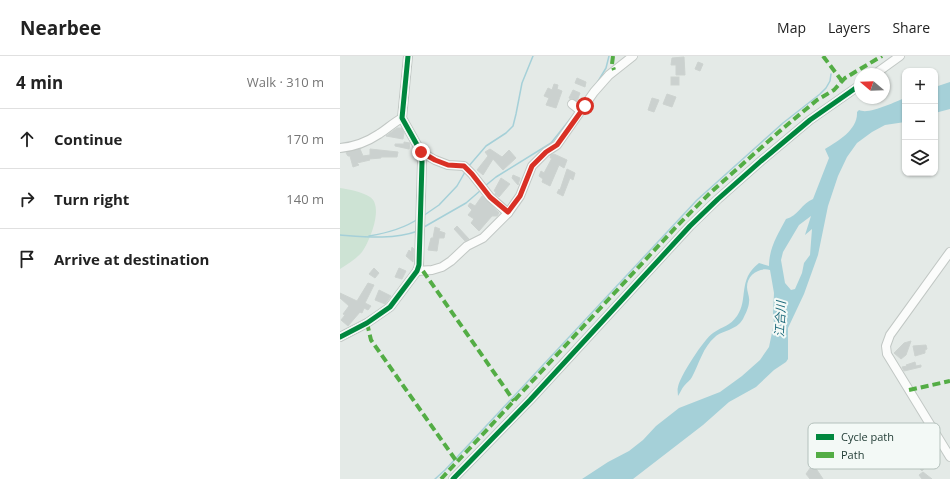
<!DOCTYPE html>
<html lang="en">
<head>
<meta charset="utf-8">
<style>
	body { margin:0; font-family:"Open Sans","Noto Sans JP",sans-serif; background:#f6f6f6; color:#222 }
	.controls { position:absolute; right:12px; top:12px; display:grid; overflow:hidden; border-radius:8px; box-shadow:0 1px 3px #0004 }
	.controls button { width:36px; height:36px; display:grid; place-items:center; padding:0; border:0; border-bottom:1px solid #e0e0e0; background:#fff; color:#222; font:20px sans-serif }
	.compass { position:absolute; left:514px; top:12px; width:36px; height:36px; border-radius:50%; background:#fff; box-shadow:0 1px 3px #0004; rotate:289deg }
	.stop { position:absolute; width:12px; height:12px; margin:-9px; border:3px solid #d93025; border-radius:50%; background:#fff }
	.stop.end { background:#d93025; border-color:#fff; box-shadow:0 1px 4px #0008 }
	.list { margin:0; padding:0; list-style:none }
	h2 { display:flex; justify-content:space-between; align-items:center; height:52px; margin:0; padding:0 16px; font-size:17px }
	h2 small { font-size:13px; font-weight:400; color:#767676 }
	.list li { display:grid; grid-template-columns:26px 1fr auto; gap:12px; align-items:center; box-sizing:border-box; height:60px; padding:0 16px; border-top:1px solid #e0e0e0 }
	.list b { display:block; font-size:15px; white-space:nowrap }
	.list em { font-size:13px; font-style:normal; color:#767676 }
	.icon { flex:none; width:22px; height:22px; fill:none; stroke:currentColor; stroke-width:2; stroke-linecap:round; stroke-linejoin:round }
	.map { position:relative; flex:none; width:610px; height:423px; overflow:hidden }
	header { display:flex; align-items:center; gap:24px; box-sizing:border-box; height:56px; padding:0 20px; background:#fff; border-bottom:1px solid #e0e0e0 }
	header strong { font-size:19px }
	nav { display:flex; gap:22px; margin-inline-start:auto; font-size:14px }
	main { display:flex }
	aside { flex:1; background:#fff }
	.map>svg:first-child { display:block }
	.green { fill:#cde3d4 }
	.water { fill:#a5d0d8; fill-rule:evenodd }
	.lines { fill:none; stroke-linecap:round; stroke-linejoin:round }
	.stream { stroke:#a5d0d8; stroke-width:1.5 }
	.building { fill:#cbd1cf; stroke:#cdd3d0 }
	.minor-casing { stroke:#c1c7c4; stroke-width:10 }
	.minor { stroke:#fbfcfb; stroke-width:8 }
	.quiet { stroke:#53ad45; stroke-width:4; stroke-dasharray:8 4; stroke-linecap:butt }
	.cycleway-casing { stroke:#f3f9f6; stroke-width:8 }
	.cycleway { stroke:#00873e; stroke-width:5 }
	.route { stroke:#d93025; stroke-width:5 }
	.labels { text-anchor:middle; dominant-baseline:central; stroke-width:4; stroke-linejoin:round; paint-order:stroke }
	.water-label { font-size:12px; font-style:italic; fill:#1c697a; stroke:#f3f9f6 }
	.key { fill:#f3f9f6; stroke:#b4c1bc; stroke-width:1 }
	.key-label { font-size:11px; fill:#223d36 }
</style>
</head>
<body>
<header>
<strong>Nearbee</strong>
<nav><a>Map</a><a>Layers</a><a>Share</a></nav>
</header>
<main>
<aside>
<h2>4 min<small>Walk · 310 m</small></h2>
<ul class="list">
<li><svg class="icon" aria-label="ahead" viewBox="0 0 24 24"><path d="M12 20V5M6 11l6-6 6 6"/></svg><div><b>Continue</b></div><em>170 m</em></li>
<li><svg class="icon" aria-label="right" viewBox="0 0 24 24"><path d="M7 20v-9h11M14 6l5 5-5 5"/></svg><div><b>Turn right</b></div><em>140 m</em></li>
<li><svg class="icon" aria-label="arrive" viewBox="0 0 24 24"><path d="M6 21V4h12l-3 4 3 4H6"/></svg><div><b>Arrive at destination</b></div></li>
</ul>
</aside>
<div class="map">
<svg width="610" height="423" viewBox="0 0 610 423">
	<rect width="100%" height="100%" fill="#e4eae7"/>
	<path class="green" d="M0,132C8,133 23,136 30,141C44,150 30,185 22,196C16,203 8,208 0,213Z"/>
	<g class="water">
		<polygon points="610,26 610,53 595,57 595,31"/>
		<path d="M565,42V66L545,69L532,76L517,87L507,101L498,120L488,150L478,199L464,238L448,272V303L446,306L434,314L416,331L389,346L363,369L293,423H242L268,406L289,395L303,384L316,370L339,352L380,336L402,320L420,304L429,291L434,267L433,257L434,237L430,214C419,211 407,219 407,231C407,236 410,241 409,246C409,251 405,259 403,263C396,275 382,274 375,281C363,291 359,308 352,321C350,325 347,326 344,330C342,332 340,337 338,340C338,337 337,334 338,331C340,320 364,283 373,277C383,270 390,270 397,260C409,243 397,224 419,207L429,210C429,192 438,178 446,163C458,160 462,147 473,143L489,102L485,93C498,85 518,74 517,56L519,54C529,59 554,46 565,42ZM471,160L465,179L472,173L470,199L464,207L462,217L455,233L451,234L445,227L441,204L443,196L459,169Z"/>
	</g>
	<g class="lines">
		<g class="stream">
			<polyline points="257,27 266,12 269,0"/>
			<polyline points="128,111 146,90 166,77 173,70 176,58 182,27 193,0"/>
			<polyline points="145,130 156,121 211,87 231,62"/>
			<polyline points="83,160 99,149 117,130 125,116"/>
			<polyline points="84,171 126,147 141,134"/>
			<path d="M0,179C26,181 53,184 78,175"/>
			<path d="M29,180C47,177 63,173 78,163"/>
			<polyline points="95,423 105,414 357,144 443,67 480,38 486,32 490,25 491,18"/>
		</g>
	</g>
	<g class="building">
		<polygon points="344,1 345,19 336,19 336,9 331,9 332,2"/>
		<polygon points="358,6 363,8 360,15 355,13"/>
		<rect x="331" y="21" width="8" height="8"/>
		<polygon points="237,22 246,26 245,31 235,27"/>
		<polygon points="214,28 218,29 217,33 222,35 216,52 206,49 209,42 204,40 208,32 212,34"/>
		<polygon points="233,34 240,37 237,45 229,42"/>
		<polygon points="327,38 336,41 332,51 323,48"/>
		<polygon points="312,42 319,44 314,56 308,54"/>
		<polygon points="57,72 62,72 64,77 63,83 46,80"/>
		<polygon points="64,86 70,87 69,93 55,90 55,88 64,88"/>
		<polygon points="20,93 23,100 30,99 30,93 58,96 57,101 41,101 41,102 29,103 30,104 17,107 19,109 13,111 10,100 8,100 6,97"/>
		<polygon points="150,93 162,101 169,94 176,102 163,114 153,103 143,119 137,114 148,100 145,96"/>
		<polygon points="214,98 227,104 224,112 219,109 210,130 202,126 203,123 199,120 201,115 204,117 212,102 210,102 211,99"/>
		<polygon points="227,113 235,117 233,124 230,122 223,140 217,137 219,133 220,134"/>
		<polygon points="173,119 180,122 178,129 172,122"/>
		<polygon points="161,122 170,128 159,141 155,138 156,136 154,135"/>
		<polygon points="142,140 159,157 157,160 152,160 139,175 131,167 134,163 128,159 132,154 128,150 130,147 135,150"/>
		<polygon points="117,170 129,183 125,185 114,173"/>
		<polygon points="95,171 100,173 99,175 105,177 104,182 99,182 97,195 88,194 91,182 93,182"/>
		<polygon points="72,191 74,193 73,206 66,200 69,194 71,196"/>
		<polygon points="34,212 39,217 35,222 29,218"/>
		<polygon points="59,212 66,215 62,223 55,221"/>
		<polygon points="28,227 34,229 25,247 31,250 28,254 24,252 22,257 20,256 8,270 1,264 5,259 3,258 9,250 0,242 0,237 17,245"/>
		<polygon points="39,234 51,240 45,248 35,244"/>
		<polygon points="571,285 566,299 561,303 554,297 564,287"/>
		<polygon points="586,289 587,293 585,294 585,297 575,300 573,290"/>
		<polygon points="575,306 576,310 581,309 581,311 564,315 562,311 567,310 566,309"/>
		<polygon points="595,389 599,394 582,415 576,409 578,407 574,404 578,400 582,402"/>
		<polygon points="473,408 483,423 470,423 466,418"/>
		<polygon points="583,416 592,423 582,423 579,419"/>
	</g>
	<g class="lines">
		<defs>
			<g id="minor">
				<polyline points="535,18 560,0"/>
				<polyline points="232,48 241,55"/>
				<path d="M0,92C13,91 27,86 39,78C47,73 53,67 62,62"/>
				<polyline points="81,96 95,104 108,109 124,110 132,118 150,141 168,157"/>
				<polyline points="610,196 550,279 546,290 547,298 610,401"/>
				<polyline points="77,215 92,214 102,211 111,205 127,190 143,182 168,157 180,140 192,110 206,96 217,89 254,36 269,19 293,0"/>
				<polyline points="0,281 27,267 50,251 77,215 79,209 82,106 81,96 62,62 68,0"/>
				<polyline points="113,423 190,344 350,170 378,143 421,105 470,64 520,29"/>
			</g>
		</defs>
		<use href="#minor" class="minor-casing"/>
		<use href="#minor" class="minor"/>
		<g class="quiet">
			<polyline points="273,0 272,8 274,14"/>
			<polyline points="483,0 502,25"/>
			<polyline points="83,215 174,345"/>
			<polyline points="27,267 31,284 117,406"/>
			<polyline points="569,334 610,325"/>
			<polyline points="101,423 336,171 370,137 441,74 477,44 494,34 505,22 542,0"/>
		</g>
		<defs>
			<g id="cycleway">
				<polyline points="0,281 27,267 50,251 77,215 79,209 82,106 81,96 62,62 68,0"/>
				<polyline points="113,423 190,344 350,170 378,143 421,105 470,64 520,29"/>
			</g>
		</defs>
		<use href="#cycleway" class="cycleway-casing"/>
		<use href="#cycleway" class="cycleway"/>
	</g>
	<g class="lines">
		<polyline class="route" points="81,96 95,104 108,109 124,110 132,118 150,141 168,156 180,140 192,110 206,96 217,89 245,50"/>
	</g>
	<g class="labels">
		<g class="water-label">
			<text transform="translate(440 263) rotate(-87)">江合川</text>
		</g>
	</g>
	<rect x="468" y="367" width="132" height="46" rx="6" class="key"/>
	<rect x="476" y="378" width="18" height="6" fill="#00873e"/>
	<rect x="476" y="396" width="18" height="6" fill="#53ad45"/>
	<g class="key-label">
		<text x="501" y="385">Cycle path</text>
		<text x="501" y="403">Path</text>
	</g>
</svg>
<div class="controls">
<button>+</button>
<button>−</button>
<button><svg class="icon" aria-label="layers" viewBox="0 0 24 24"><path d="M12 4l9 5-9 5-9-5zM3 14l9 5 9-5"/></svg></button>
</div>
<svg class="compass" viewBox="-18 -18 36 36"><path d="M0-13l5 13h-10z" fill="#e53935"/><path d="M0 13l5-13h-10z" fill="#767676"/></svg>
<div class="stop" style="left:245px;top:50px"></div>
<div class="stop end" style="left:81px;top:96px"></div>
</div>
</main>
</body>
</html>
